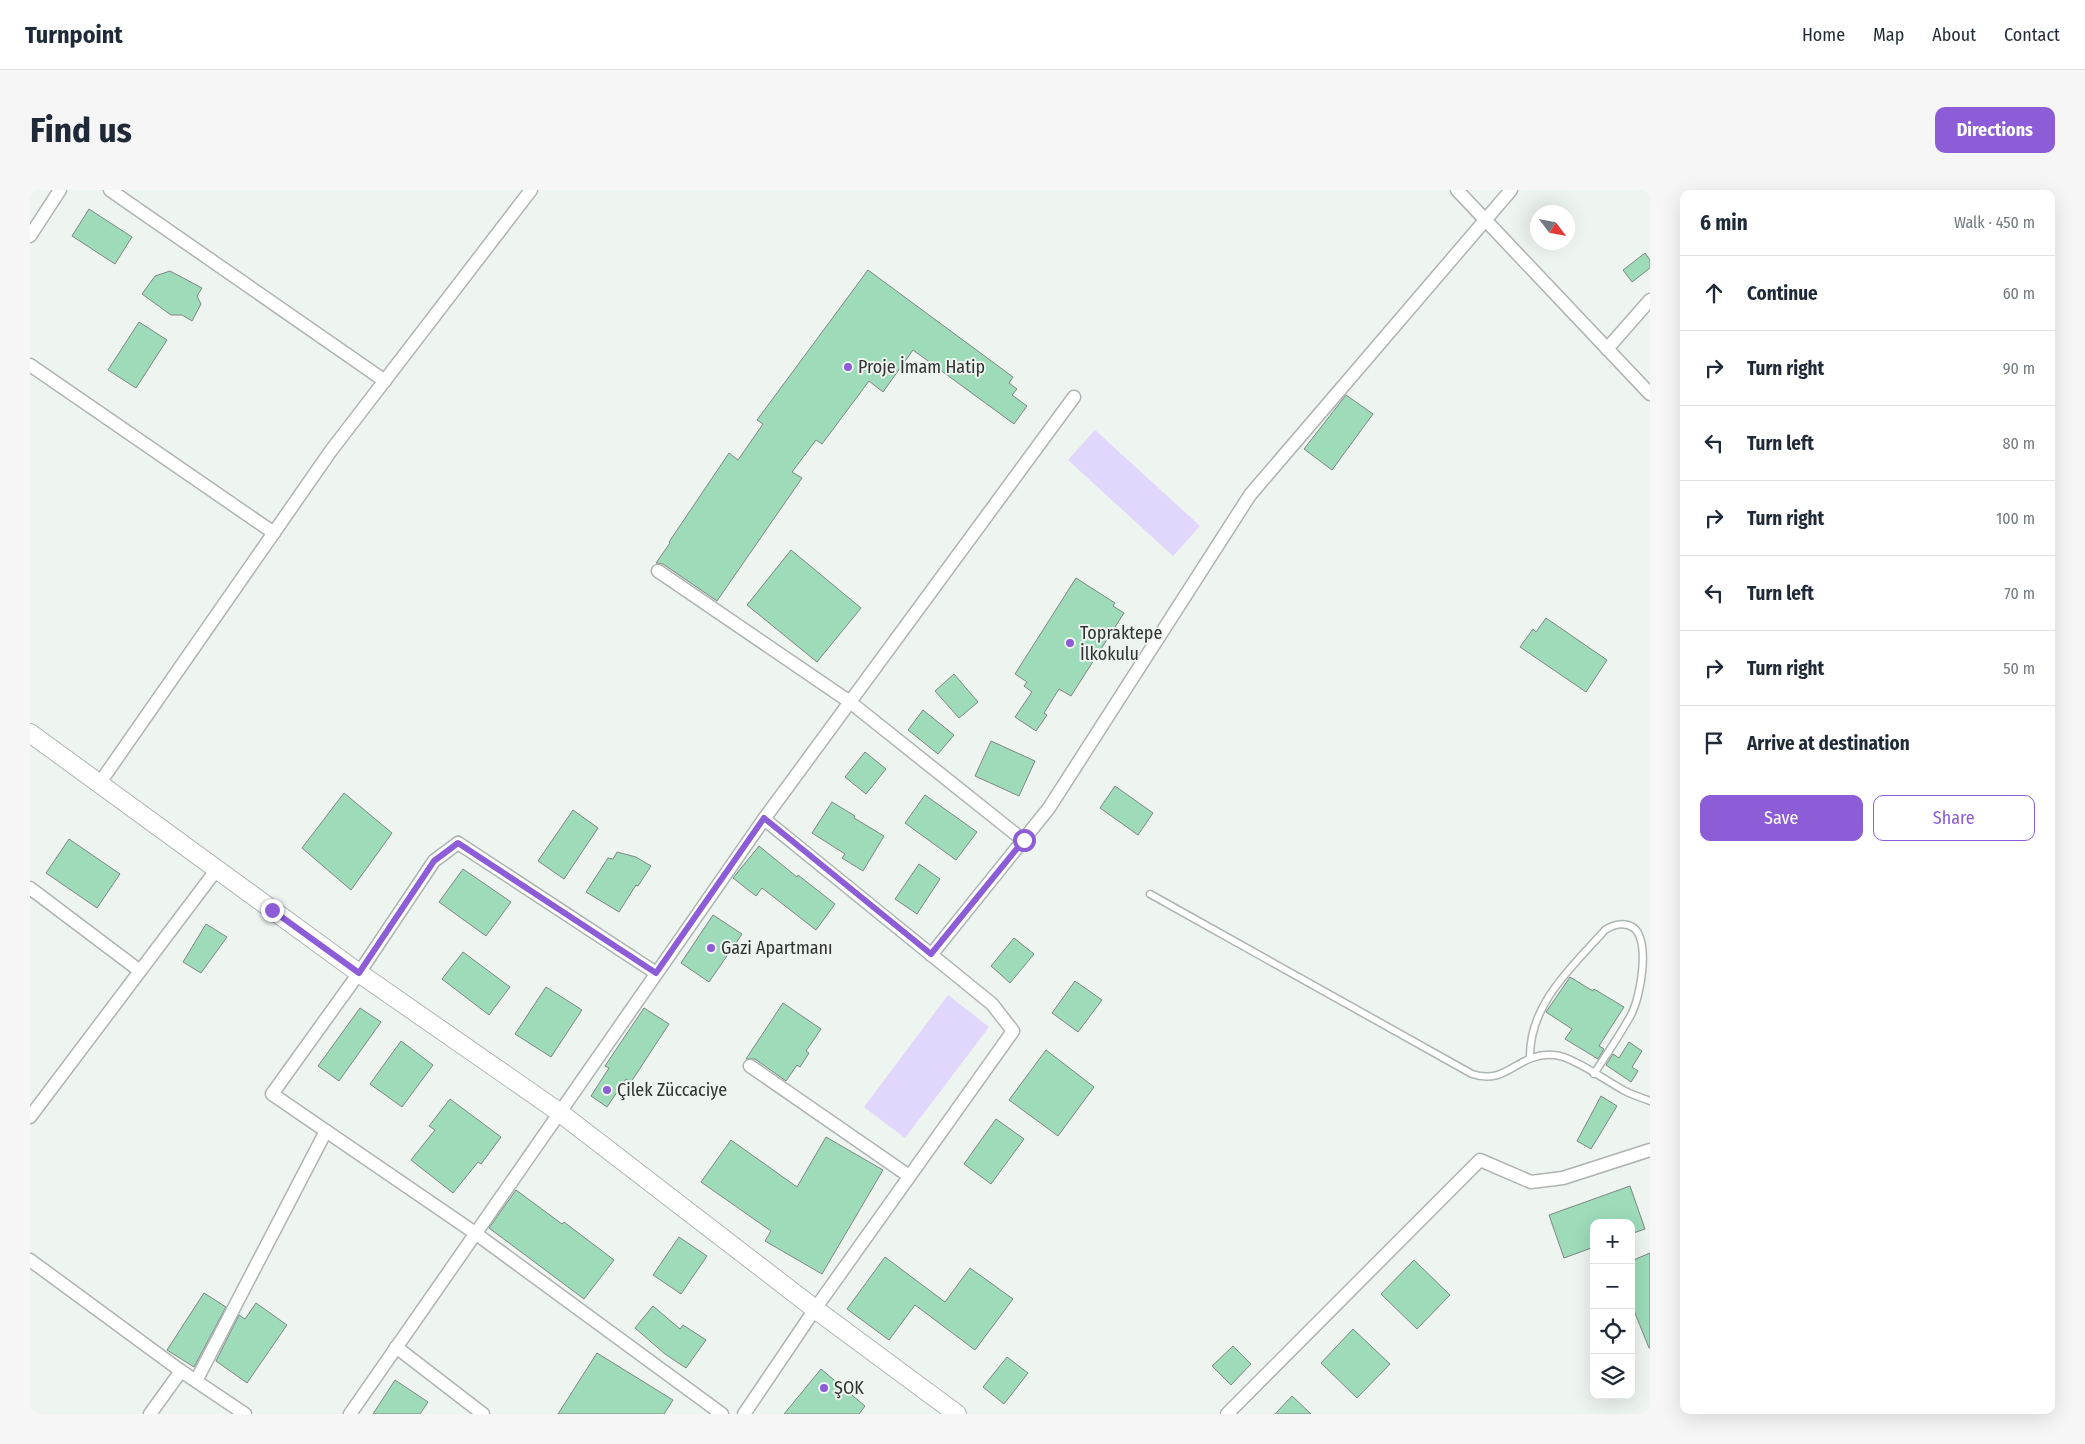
<!DOCTYPE html>
<html lang="en">
<head>
<meta charset="utf-8">
<style>
	body { margin:0; font-family:"Fira Sans Condensed",sans-serif; background:#f6f6f7; color:#1f2937 }
	.controls { position:absolute; right:15px; bottom:15px; display:grid; overflow:hidden; border-radius:10px; box-shadow:0 5px 20px #0002 }
	.controls button { width:45px; height:45px; display:grid; place-items:center; padding:0; border:0; border-bottom:1px solid #e0e1e3; background:#fff; color:#1f2937; font:25px sans-serif }
	.compass { position:absolute; left:1500px; top:15px; width:45px; height:45px; border-radius:50%; background:#fff; box-shadow:0 5px 20px #0002; rotate:122deg }
	.stop { position:absolute; width:15px; height:15px; margin:-11px; border:4px solid #8c5dd7; border-radius:50%; background:#fff }
	.stop.end { background:#8c5dd7; border-color:#fff; box-shadow:0 1px 5px #0008 }
	.list { margin:0; padding:0; list-style:none }
	h2 { display:flex; justify-content:space-between; align-items:center; height:65px; margin:0; padding:0 20px; font-size:21px }
	h2 small { font-size:16px; font-weight:400; color:#747a83 }
	.list li { display:grid; grid-template-columns:32px 1fr auto; gap:15px; align-items:center; box-sizing:border-box; height:75px; padding:0 20px; border-top:1px solid #e0e1e3 }
	.list b { display:block; font-size:19px; white-space:nowrap }
	.list em { font-size:16px; font-style:normal; color:#747a83 }
	.actions { display:flex; gap:10px; padding:15px 20px }
	.actions a { flex:1; padding:11px 0; border:1px solid #8c5dd7; border-radius:10px; text-align:center; font-size:18px; color:#8c5dd7 }
	.actions .main { background:#8c5dd7; color:#fff }
	.icon { flex:none; width:28px; height:28px; fill:none; stroke:currentColor; stroke-width:2; stroke-linecap:round; stroke-linejoin:round }
	.map { position:relative; flex:none; width:1620px; height:1224px; overflow:hidden; border-radius:10px }
	header { display:flex; align-items:center; gap:30px; box-sizing:border-box; height:70px; padding:0 25px; background:#fff; border-bottom:1px solid #e0e1e3 }
	header strong { font-size:24px }
	nav { display:flex; gap:28px; margin-inline-start:auto; font-size:18px }
	.intro { display:flex; align-items:center; justify-content:space-between; box-sizing:border-box; height:120px; padding:0 30px }
	h1 { margin:0; font-size:35px }
	.button { padding:12px 22px; border-radius:10px; background:#8c5dd7; color:#fff; font-size:18px; font-weight:700 }
	main { display:flex; gap:30px; padding:0 30px }
	aside { flex:1; background:#fff; border-radius:10px; box-shadow:0 5px 20px #0002 }
	.map>svg:first-child { display:block }
	.green { fill:#e1d6fb }
	.building { fill:#9ddbb9; stroke:#808683 }
	.lines { fill:none; stroke-linecap:round; stroke-linejoin:round }
	.service-casing { stroke:#aeb4b1; stroke-width:9 }
	.minor-casing { stroke:#aeb4b1; stroke-width:15 }
	.secondary-casing { stroke:#aeb4b1; stroke-width:20 }
	.service { stroke:#fff; stroke-width:6 }
	.minor { stroke:#fff; stroke-width:12 }
	.secondary { stroke:#fff; stroke-width:18 }
	.route { stroke:#8c5dd7; stroke-width:6 }
	.poi-dot { fill:#8c5dd7; stroke:#eef4f0; stroke-width:2 }
	.labels { text-anchor:middle; dominant-baseline:central; stroke-width:4; stroke-linejoin:round; paint-order:stroke }
	.poi-label { font-size:18px; fill:#303331; stroke:#eef4f0; text-anchor:start }
</style>
</head>
<body>
<header>
<strong>Turnpoint</strong>
<nav><a>Home</a><a>Map</a><a>About</a><a>Contact</a></nav>
</header>
<div class="intro"><h1>Find us</h1><a class="button">Directions</a></div>
<main>
<div class="map">
<svg width="1620" height="1224" viewBox="0 0 1620 1224">
	<rect width="100%" height="100%" fill="#eef4f0"/>
	<g class="green">
		<polygon points="1065,240 1170,336 1143,366 1038,270"/>
		<polygon points="918,805 959,837 875,948 834,917"/>
	</g>
	<g class="building">
		<polygon points="59,19 102,47 85,74 42,46"/>
		<polygon points="1615,63 1620,70 1620,78 1602,92 1593,80"/>
		<polygon points="838,80 983,187 979,193 987,199 982,205 997,216 984,234 883,160 853,202 839,191 792,254 786,250 762,282 772,288 687,411 633,374 626,373 640,353 639,352 699,263 708,270 733,234 727,230"/>
		<polygon points="140,81 172,98 167,106 171,114 162,131 152,125 141,125 112,104 125,86"/>
		<polygon points="109,132 137,150 106,198 78,180"/>
		<polygon points="1316,205 1343,224 1302,280 1274,259"/>
		<polygon points="761,360 831,418 787,472 717,415"/>
		<polygon points="1046,388 1085,413 1083,416 1094,423 1041,506 1029,499 1014,523 1017,525 1006,541 985,527 1002,502 994,496 997,492 985,484"/>
		<polygon points="1516,428 1577,470 1556,502 1490,457 1503,439 1506,442"/>
		<polygon points="924,484 948,512 929,528 905,501"/>
		<polygon points="893,520 924,545 908,564 878,540"/>
		<polygon points="961,551 1005,571 989,606 945,586"/>
		<polygon points="835,562 856,579 836,604 815,587"/>
		<polygon points="1085,596 1123,623 1108,645 1070,618"/>
		<polygon points="314,603 362,643 321,700 272,658"/>
		<polygon points="895,605 947,642 926,670 875,633"/>
		<polygon points="802,612 825,626 824,628 854,646 833,681 812,668 815,664 782,643"/>
		<polygon points="543,620 568,638 534,689 508,671"/>
		<polygon points="39,649 90,684 67,718 16,683"/>
		<polygon points="729,656 767,687 768,685 805,714 786,740 732,698 726,706 703,688"/>
		<polygon points="587,662 606,667 621,676 608,696 606,695 589,722 556,702 578,668 583,669"/>
		<polygon points="889,674 910,689 887,724 865,709"/>
		<polygon points="433,679 481,712 456,746 409,712"/>
		<polygon points="683,725 712,744 679,792 651,773"/>
		<polygon points="176,734 197,747 171,783 153,772"/>
		<polygon points="984,748 1004,764 980,793 961,776"/>
		<polygon points="433,762 480,797 459,825 412,789"/>
		<polygon points="1540,787 1563,801 1564,799 1594,817 1569,856 1574,859 1568,869 1535,849 1542,839 1516,822"/>
		<polygon points="1045,791 1072,810 1048,842 1022,823"/>
		<polygon points="516,797 552,820 521,867 485,844"/>
		<polygon points="753,813 791,839 776,861 779,863 770,877 767,875 756,891 725,869 716,869"/>
		<polygon points="330,818 351,832 309,891 288,876"/>
		<polygon points="614,818 639,834 601,892 596,889 577,917 561,906 579,878 575,876"/>
		<polygon points="371,851 403,875 372,917 340,894"/>
		<polygon points="1599,852 1612,861 1602,877 1608,881 1601,892 1576,875 1583,864 1589,868"/>
		<polygon points="1016,860 1064,897 1028,946 979,910"/>
		<polygon points="1571,906 1587,916 1561,959 1547,951"/>
		<polygon points="420,909 471,947 451,974 448,972 423,1003 381,970 405,940 399,936"/>
		<polygon points="966,929 994,949 961,994 934,974"/>
		<polygon points="796,947 853,980 792,1084 735,1051 741,1041 671,992 701,950 767,997"/>
		<polygon points="1600,996 1615,1039 1601,1044 1601,1033 1564,1033 1564,1057 1534,1068 1519,1025"/>
		<polygon points="486,1000 532,1034 534,1032 584,1070 554,1109 459,1038"/>
		<polygon points="649,1047 677,1066 651,1104 623,1085"/>
		<polygon points="1620,1063 1620,1158 1619,1158 1601,1113 1601,1071"/>
		<polygon points="855,1067 915,1112 940,1078 983,1109 945,1160 885,1115 859,1150 817,1119"/>
		<polygon points="1384,1070 1420,1105 1387,1139 1351,1104"/>
		<polygon points="174,1103 196,1117 164,1177 137,1160"/>
		<polygon points="226,1113 257,1135 217,1193 186,1171 209,1125 215,1129"/>
		<polygon points="623,1116 650,1139 653,1135 676,1150 656,1178 635,1164 605,1138"/>
		<polygon points="1323,1139 1360,1174 1327,1208 1291,1173"/>
		<polygon points="1203,1156 1221,1174 1201,1195 1182,1176"/>
		<polygon points="567,1163 643,1210 634,1224 528,1224"/>
		<polygon points="977,1167 998,1183 974,1214 953,1197"/>
		<polygon points="791,1179 835,1216 829,1224 754,1224"/>
		<polygon points="365,1190 398,1212 390,1224 343,1224"/>
		<polygon points="1262,1206 1281,1224 1245,1224"/>
	</g>
	<g class="lines">
		<defs>
			<g id="service">
				<path d="M1120,704L1442,884C1478,896 1487,862 1524,865C1542,866 1578,892 1595,901C1603,905 1612,908 1620,911"/>
				<path d="M1500,868C1499,814 1542,777 1575,740C1584,734 1595,732 1604,738C1620,752 1611,806 1601,825C1590,845 1576,865 1564,884"/>
			</g>
			<g id="minor">
				<polyline points="80,0 355,191"/>
				<polyline points="1427,0 1620,204"/>
				<polyline points="0,46 30,0"/>
				<polyline points="1577,159 1620,110"/>
				<polyline points="0,175 244,343"/>
				<polyline points="628,381 820,512 993,650"/>
				<polyline points="69,594 300,262 501,0"/>
				<polyline points="0,698 110,781"/>
				<polyline points="901,765 1019,618 1220,305 1481,0"/>
				<polyline points="626,783 428,653 404,671 329,783 242,904 445,1043 692,1224"/>
				<polyline points="720,876 879,986"/>
				<polyline points="0,927 187,679"/>
				<polyline points="0,1070 151,1181 215,1224"/>
				<polyline points="366,1157 453,1224"/>
				<polyline points="166,1191 296,941"/>
				<polyline points="120,1224 151,1181"/>
				<polyline points="320,1224 734,629 1044,207"/>
				<polyline points="714,1224 785,1119 983,841 962,814 734,629"/>
				<polyline points="1197,1224 1450,970 1501,992 1533,988 1620,960"/>
			</g>
			<polyline id="secondary" points="0,543 329,783 529,922 785,1119 927,1224"/>
		</defs>
		<use href="#service" class="service-casing"/>
		<use href="#minor" class="minor-casing"/>
		<use href="#secondary" class="secondary-casing"/>
		<use href="#service" class="service"/>
		<use href="#minor" class="minor"/>
		<use href="#secondary" class="secondary"/>
	</g>
	<g class="lines">
		<polyline class="route" points="242,720 329,783 404,671 428,653 626,783 734,628 901,764 994,650"/>
	</g>
	<g class="poi-dot">
		<circle cx="818" cy="177" r="5"/>
		<circle cx="1040" cy="453" r="5"/>
		<circle cx="681" cy="758" r="5"/>
		<circle cx="577" cy="900" r="5"/>
		<circle cx="794" cy="1198" r="5"/>
	</g>
	<g class="labels">
		<g class="poi-label">
			<text x="828" y="177">Proje İmam Hatip</text>
			<text x="1050" y="443">Topraktepe<tspan x="1050" dy="21">İlkokulu</tspan></text>
			<text x="691" y="758">Gazi Apartmanı</text>
			<text x="587" y="900">Çilek Züccaciye</text>
			<text x="804" y="1198">ŞOK</text>
		</g>
	</g>
</svg>
<div class="controls">
<button>+</button>
<button>−</button>
<button><svg class="icon" aria-label="locate" viewBox="0 0 24 24"><circle cx="12" cy="12" r="6"/><path d="M12 2v4M12 18v4M2 12h4M18 12h4"/></svg></button>
<button><svg class="icon" aria-label="layers" viewBox="0 0 24 24"><path d="M12 4l9 5-9 5-9-5zM3 14l9 5 9-5"/></svg></button>
</div>
<svg class="compass" viewBox="-18 -18 36 36"><path d="M0-13l5 13h-10z" fill="#e53935"/><path d="M0 13l5-13h-10z" fill="#747a83"/></svg>
<div class="stop" style="left:994px;top:650px"></div>
<div class="stop end" style="left:242px;top:720px"></div>
</div>
<aside>
<h2>6 min<small>Walk · 450 m</small></h2>
<ul class="list">
<li><svg class="icon" aria-label="ahead" viewBox="0 0 24 24"><path d="M12 20V5M6 11l6-6 6 6"/></svg><div><b>Continue</b></div><em>60 m</em></li>
<li><svg class="icon" aria-label="right" viewBox="0 0 24 24"><path d="M7 20v-9h11M14 6l5 5-5 5"/></svg><div><b>Turn right</b></div><em>90 m</em></li>
<li><svg class="icon" aria-label="left" viewBox="0 0 24 24"><path d="M17 20v-9H6M10 6l-5 5 5 5"/></svg><div><b>Turn left</b></div><em>80 m</em></li>
<li><svg class="icon" aria-label="right" viewBox="0 0 24 24"><path d="M7 20v-9h11M14 6l5 5-5 5"/></svg><div><b>Turn right</b></div><em>100 m</em></li>
<li><svg class="icon" aria-label="left" viewBox="0 0 24 24"><path d="M17 20v-9H6M10 6l-5 5 5 5"/></svg><div><b>Turn left</b></div><em>70 m</em></li>
<li><svg class="icon" aria-label="right" viewBox="0 0 24 24"><path d="M7 20v-9h11M14 6l5 5-5 5"/></svg><div><b>Turn right</b></div><em>50 m</em></li>
<li><svg class="icon" aria-label="arrive" viewBox="0 0 24 24"><path d="M6 21V4h12l-3 4 3 4H6"/></svg><div><b>Arrive at destination</b></div></li>
</ul>
<div class="actions"><a class="main">Save</a><a>Share</a></div>
</aside>
</main>
</body>
</html>
